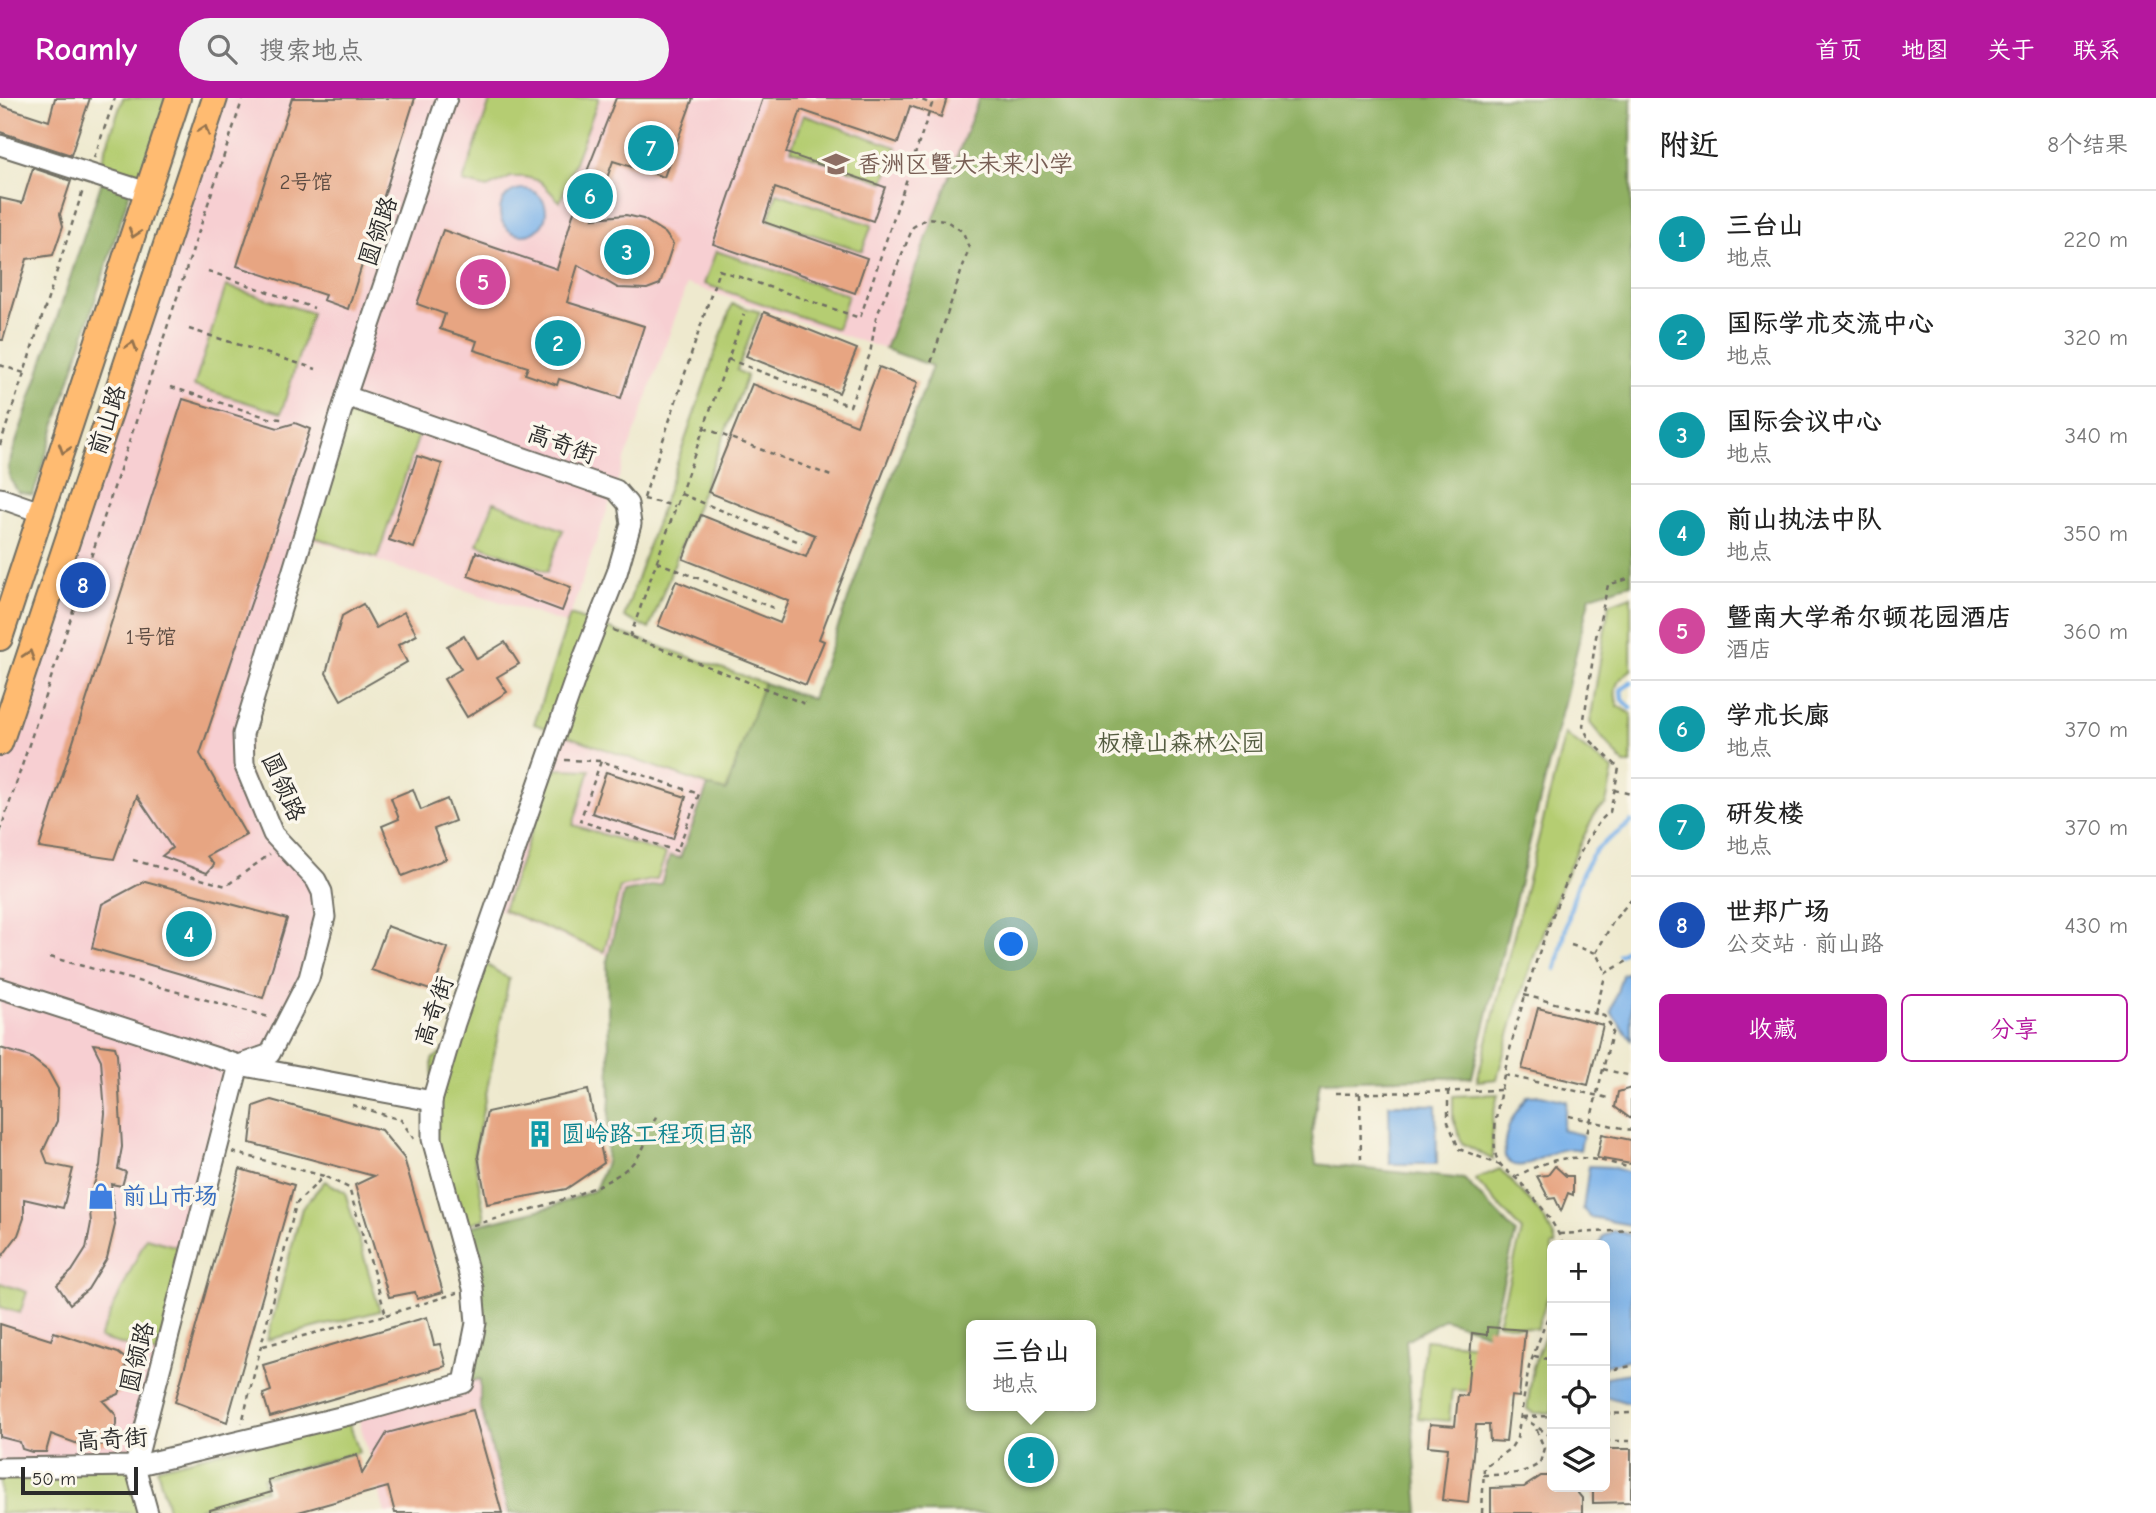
<!DOCTYPE html>
<html lang="zh">
<head>
<meta charset="utf-8">
<style>
	body { margin:0; font-family:"Comic Neue","LXGW WenKai TC",sans-serif; background:#f2f2f2; color:#222 }
	.controls { position:absolute; right:21px; bottom:21px; display:grid; overflow:hidden; border-radius:10px; box-shadow:0 7px 28px #0002 }
	.controls button { width:63px; height:63px; display:grid; place-items:center; padding:0; border:0; border-bottom:2px solid #e0e0e0; background:#fff; color:#222; font:35px sans-serif }
	.scale { position:absolute; left:21px; bottom:18px; width:117px; box-sizing:border-box; padding-left:7px; border:4px solid #2b2b2b; border-top:0; font-size:19px; line-height:24px; white-space:nowrap; color:#2b2b2b; -webkit-text-stroke:5px #fbf7ec; paint-order:stroke }
	.you { position:absolute; left:1012px; top:847px; width:24px; height:24px; margin:-18px; border:5px solid #fff; border-radius:50%; background:#1a73e8; box-shadow:0 0 0 10px #1a73e833 }
	.badge { display:grid; place-items:center; width:46px; height:46px; border-radius:50%; background:#b5179e; color:#fff; font-size:23px; font-weight:700 }
	.pin { position:absolute; translate:-50% -50%; border:4px solid #fff; box-shadow:0 2px 7px #0006 }
	.popup { position:absolute; left:966px; top:1222px; width:130px; height:91px; box-sizing:border-box; display:grid; place-content:center; border-radius:10px; background:#fff; filter:drop-shadow(0 2px 5px #0005); font-size:23px; white-space:nowrap; color:#767676 }
	.popup b { font-size:26px; color:#222 }
	.popup::after { content:''; position:absolute; left:50%; top:100%; margin-left:-14px; border:14px solid transparent; border-top-color:#fff }
	.list { margin:0; padding:0; list-style:none }
	h2 { display:flex; justify-content:space-between; align-items:center; height:91px; margin:0; padding:0 28px; font-size:30px }
	h2 small { font-size:23px; font-weight:400; color:#767676 }
	.list li { display:grid; grid-template-columns:46px 1fr auto; gap:21px; align-items:center; box-sizing:border-box; height:98px; padding:0 28px; border-top:2px solid #e0e0e0 }
	.list b { display:block; font-size:26px; white-space:nowrap }
	.list p { margin:0; font-size:23px; white-space:nowrap; color:#767676 }
	.list em { font-size:23px; font-style:normal; color:#767676 }
	.actions { display:flex; gap:14px; padding:21px 28px }
	.actions a { flex:1; padding:16px 0; border:2px solid #b5179e; border-radius:10px; text-align:center; font-size:24px; color:#b5179e }
	.actions .main { background:#b5179e; color:#fff }
	.icon { flex:none; width:38px; height:38px; fill:none; stroke:currentColor; stroke-width:2; stroke-linecap:round; stroke-linejoin:round }
	.map { position:relative; flex:none; width:1631px; height:1415px; overflow:hidden }
	header { display:flex; align-items:center; gap:42px; box-sizing:border-box; height:98px; padding:0 35px; background:#b5179e; color:#fff }
	header strong { font-size:33px }
	nav { display:flex; gap:38px; margin-inline-start:auto; font-size:24px }
	.search { width:490px; height:63px; background:#f2f2f2; display:flex; align-items:center; gap:18px; box-sizing:border-box; padding:0 24px; border-radius:38px; color:#767676; font-size:26px }
	main { display:flex }
	aside { flex:1; background:#fff }
	.map>svg:first-child { display:block }
	.built { fill:#f7cfd2 }
	.green { fill:#b5cd72; stroke:#707c4e; stroke-width:2 }
	.forest { fill:#90b064; stroke:#5e6e48; stroke-width:2; fill-rule:evenodd }
	.water { fill:#79b1e9; stroke:#526e8a; stroke-width:2 }
	.lines { fill:none; stroke-linecap:round; stroke-linejoin:round }
	.stream { stroke:#79b1e9; stroke-width:4.5 }
	.building { fill:#e7a582 }
	.minor-casing { stroke:#6f6e64; stroke-width:23 }
	.major-casing { stroke:#6f6e64; stroke-width:28 }
	.path { stroke:#6f6e64; stroke-width:2.5; stroke-dasharray:5 5; stroke-linecap:butt }
	.minor { stroke:#fff; stroke-width:19 }
	.major { stroke:#ffbb71; stroke-width:24 }
	.oneway { stroke:#95734e }
	.labels { text-anchor:middle; dominant-baseline:central; stroke-width:7; stroke-linejoin:round; paint-order:stroke }
	.number-label { font-size:21px; fill:#5a4a41 }
	.education-label { font-size:24px; fill:#785e54; stroke:#fbf7ec; text-anchor:start }
	.street-label { font-size:24px; fill:#2b2b2b; stroke:#fbf7ec }
	.park-label { font-size:24px; fill:#545c40; stroke:#fbf7ec }
	.culture-label { font-size:24px; fill:#0d838f; stroke:#fbf7ec; text-anchor:start }
	.shop-label { font-size:24px; fill:#366cbe; stroke:#fbf7ec; text-anchor:start }
</style>
</head>
<body>
<header>
<strong>Roamly</strong>
<div class="search"><svg class="icon" aria-label="search" viewBox="0 0 24 24"><circle cx="10" cy="10" r="6"/><path d="M15 15l6 6"/></svg>搜索地点</div>
<nav><a>首页</a><a>地图</a><a>关于</a><a>联系</a></nav>
</header>
<main>
<div class="map">
<svg width="1631" height="1415" viewBox="0 0 1631 1415">
	<rect width="100%" height="100%" fill="#fbf7ec"/>
	<filter id="ink" filterUnits="userSpaceOnUse"><feTurbulence type="fractalNoise" baseFrequency=".0143" numOctaves="2"/><feDisplacementMap in="SourceGraphic" scale="14" xChannelSelector="R" yChannelSelector="G"/><feConvolveMatrix kernelMatrix="1 2 1 2 8 2 1 2 1" color-interpolation-filters="sRGB"/></filter>
	<filter id="wash" filterUnits="userSpaceOnUse"><feTurbulence type="fractalNoise" baseFrequency=".00686" numOctaves="4" result="noise"/><feDisplacementMap in="SourceGraphic" scale="28" xChannelSelector="R" yChannelSelector="G"/><feGaussianBlur stdDeviation="1.57" result="paint"/><feColorMatrix in="noise" values="0 0 0 0 0 0 0 0 0 0 0 0 0 0 0 0 0 1.4 0 .05"/><feComposite in="paint" operator="in"/></filter>
	<g filter="url(#wash)">
		<rect width="100%" height="100%" fill="#eee9ce"/>
		<g class="built">
			<polygon points="215,0 979,0 885,251 687,186 567,526 305,439 244,666 295,757 325,819 269,956 238,967 135,1368 0,1370 0,645"/>
			<polygon points="557,634 708,687 679,761 670,758 660,786 624,794 609,858 496,811"/>
			<polygon points="480,1280 480,1307 509,1415 385,1415 357,1315"/>
		</g>
		<g class="green">
			<polygon points="123,0 169,0 142,84 99,70"/>
			<polygon points="491,0 599,0 560,104 540,83 525,79 511,79 487,90 463,84"/>
			<polygon points="803,17 897,49 884,84 791,52"/>
			<polygon points="777,95 872,127 862,153 768,122"/>
			<polygon points="716,153 848,197 837,231 704,186"/>
			<polygon points="226,188 312,215 281,315 194,288"/>
			<polygon points="732,206 760,214 737,272 747,278 649,531 624,519"/>
			<polygon points="349,313 419,337 377,460 311,438"/>
			<polygon points="494,404 563,432 547,474 477,446"/>
			<path d="M1631,498V572C1616,582 1612,591 1618,608L1631,616V666H1624L1590,625L1609,506Z"/>
			<polygon points="570,517 764,585 726,694 534,626"/>
			<path d="M1565,636L1613,672L1606,706L1596,714C1551,800 1521,888 1497,981L1477,983Z"/>
			<polygon points="554,671 590,672 573,727 666,756 657,781 620,789 604,854 503,812"/>
			<polygon points="481,863 509,881 474,1057 485,1121 460,1128 435,1042 432,961 450,950"/>
			<polygon points="1498,996 1492,1023 1493,1062 1462,1045 1453,1020 1453,998"/>
			<path d="M1500,1071C1519,1093 1550,1119 1556,1147H1552V1186L1537,1231L1498,1225L1522,1133L1475,1081Z"/>
			<polygon points="325,1083 345,1094 380,1213 267,1242 302,1110"/>
			<polygon points="146,1140 185,1151 157,1256 99,1240"/>
			<polygon points="0,1185 27,1194 20,1215 0,1209"/>
			<polygon points="1552,1219 1552,1315 1534,1315 1527,1311 1533,1269"/>
			<polygon points="1425,1242 1478,1247 1473,1293 1452,1292 1449,1323 1418,1320"/>
			<polygon points="348,1321 359,1354 263,1380 265,1392 200,1410 194,1415 169,1415 157,1370"/>
			<polygon points="135,1369 145,1415 0,1415 0,1370"/>
		</g>
		<g class="forest">
			<path d="M979,0H1631V486L1590,498L1472,979L1320,983L1312,1034L1316,1066L1464,1081L1516,1135L1490,1236L1444,1221L1406,1242L1419,1415H509L480,1307V1281L464,1285L472,1258L457,1132L551,1109L595,1092L606,1065L610,999L607,863L624,794L661,786L670,758L680,760L708,688L726,693L764,585L812,601L932,268L885,251ZM972,1227H1090V1308H972Z"/>
			<polygon points="102,83 130,93 33,397 18,394 10,381 8,369"/>
		</g>
		<g class="water">
			<circle cx="523" cy="114" r="23"/>
			<polygon points="1631,873 1631,942 1611,914 1622,877"/>
			<path d="M1541,997L1567,1003L1562,1032L1583,1037L1580,1052C1549,1043 1522,1085 1505,1059C1502,1035 1513,1016 1528,998Z"/>
			<polygon points="1389,1006 1436,1007 1437,1066 1390,1066"/>
			<polygon points="1589,1068 1611,1069 1631,1075 1631,1127 1591,1120 1583,1111"/>
			<polygon points="1613,1133 1631,1136 1631,1261 1605,1268 1605,1147 1599,1147 1603,1138"/>
			<polygon points="1631,1275 1631,1306 1605,1298 1605,1279"/>
		</g>
		<g class="lines">
			<g class="stream">
				<polyline points="1631,584 1621,592 1622,601 1631,610"/>
				<polyline points="1619,857 1631,849"/>
				<path d="M1556,871C1566,837 1573,778 1597,751C1607,741 1621,734 1631,724"/>
			</g>
		</g>
		<g id="blocks">
			<g class="building">
				<polygon points="55,0 90,0 71,57 0,34 0,7 49,23"/>
				<polygon points="292,0 415,0 348,211 323,202 325,197 237,168"/>
				<polygon points="616,0 693,0 664,79 613,63 593,120 626,117 643,121 665,135 673,146 660,186 647,191 618,190 578,167 567,204 644,228 621,300 559,281 557,287 525,276 528,269 474,252 477,243 440,231 445,216 417,206 443,132 557,171 582,86"/>
				<polygon points="763,0 947,0 941,19 910,8 898,45 801,12 786,55 885,89 873,123 775,90 764,124 867,160 855,195 713,146"/>
				<polygon points="33,70 71,83 60,116 63,128 53,157 27,161 3,242 0,242 0,100 22,105"/>
				<polygon points="764,214 857,251 839,295 746,258"/>
				<polygon points="879,269 918,284 819,541 824,543 806,587 658,528 676,483 780,525 789,503 683,461 701,417 806,459 815,437 708,394 752,286 857,327"/>
				<polygon points="183,301 278,330 295,325 310,331 200,656 246,737 207,758 214,767 207,775 162,758 172,750 137,698 114,761 39,750"/>
				<polygon points="417,358 442,366 414,450 389,442"/>
				<polygon points="476,454 571,489 562,513 468,478"/>
				<polygon points="363,506 376,530 404,514 417,537 398,547 407,564 341,602 326,575 342,518"/>
				<polygon points="464,538 477,561 505,544 519,566 497,579 507,594 467,619 444,581 461,571 447,548"/>
				<polygon points="606,674 686,699 673,741 592,715"/>
				<polygon points="413,691 421,712 447,701 455,723 434,731 446,761 402,778 382,728 399,721 391,700"/>
				<polygon points="145,783 287,821 263,900 92,850 102,806"/>
				<polygon points="387,828 448,850 433,893 371,872"/>
				<polygon points="1538,910 1603,927 1588,987 1522,971"/>
				<polygon points="93,946 115,949 117,956 122,1049 118,1071 126,1074 122,1088 111,1086 115,1127 107,1160 88,1191 70,1206 57,1187 72,1173 86,1151 91,1125 89,1101 100,1068 105,1015 101,962"/>
				<polygon points="0,950 30,959 48,973 58,991 57,1023 43,1053 48,1066 73,1071 63,1110 24,1101 24,1120 18,1137 0,1161"/>
				<polygon points="1631,990 1631,1021 1615,1009 1618,994"/>
				<polygon points="588,992 604,1065 566,1091 487,1106 478,1058 487,1014"/>
				<polygon points="271,1002 381,1032 404,1060 443,1194 417,1201 415,1194 389,1199 355,1087 374,1078 250,1045 254,1008"/>
				<polygon points="1602,1036 1631,1042 1631,1066 1597,1060"/>
				<polygon points="1555,1068 1566,1078 1573,1078 1573,1097 1568,1095 1561,1113 1555,1100 1549,1101 1537,1078 1548,1077"/>
				<polygon points="240,1071 294,1087 227,1324 175,1304"/>
				<polygon points="427,1219 434,1247 440,1246 446,1268 270,1319 263,1296 271,1293 263,1267"/>
				<polygon points="0,1226 51,1242 54,1234 118,1255 126,1261 125,1279 119,1296 103,1303 116,1317 116,1327 107,1345 89,1350 51,1336 46,1354 32,1354 22,1351 20,1344 0,1339"/>
				<polygon points="1487,1229 1525,1232 1519,1299 1511,1298 1506,1344 1490,1343 1489,1327 1476,1327 1468,1405 1442,1402 1448,1350 1428,1348 1430,1326 1455,1328 1458,1297 1467,1298 1472,1235 1487,1237"/>
				<polygon points="473,1312 502,1415 395,1415 388,1389 295,1415 210,1415 210,1412 272,1394 268,1382 357,1357 362,1376 387,1335"/>
				<polygon points="1605,1351 1631,1351 1631,1404 1593,1405 1593,1389 1605,1389"/>
				<polygon points="1541,1378 1552,1378 1552,1389 1573,1389 1582,1400 1582,1415 1491,1415 1491,1390 1524,1389"/>
			</g>
		</g>
	</g>
	<g filter="url(#ink)">
		<use href="#blocks" fill-opacity="0" stroke="#6f6e64" stroke-width="2"/>
		<g class="lines">
			<defs>
				<g id="minor">
					<polyline points="0,47 147,94"/>
					<polyline points="0,400 43,415"/>
					<polyline points="0,890 239,967 432,1003"/>
					<polyline points="0,1370 135,1368 357,1315 464,1285 476,1225 473,1190 432,1041 432,1003 455,925 575,581 617,475 631,426 628,406 616,392 346,298"/>
					<polyline points="148,1415 135,1368 239,967 270,956 309,880 325,819 322,794 316,782 273,736 244,666 243,636 346,298 447,0"/>
				</g>
				<g id="major">
					<polyline points="0,540 178,0"/>
					<polyline points="0,645 215,0"/>
				</g>
			</defs>
			<use href="#minor" class="minor-casing"/>
			<use href="#major" class="major-casing"/>
			<g class="path">
				<polyline points="94,60 115,0"/>
				<polyline points="208,173 314,210"/>
				<polyline points="189,231 316,271"/>
				<polyline points="728,261 850,308 870,256 876,220 913,129 927,120 945,122 963,134 969,150 931,265"/>
				<polyline points="0,267 24,275 83,92"/>
				<polyline points="171,289 269,320 282,321"/>
				<polyline points="704,330 831,378"/>
				<polyline points="0,347 24,275"/>
				<polyline points="681,396 802,445"/>
				<polyline points="644,400 719,172 860,220 932,6 916,0"/>
				<polyline points="644,401 675,408"/>
				<polyline points="657,464 776,511"/>
				<polyline points="613,532 808,607"/>
				<polyline points="630,539 744,216"/>
				<polyline points="565,662 601,663 699,696 677,753 580,723 601,663"/>
				<polyline points="1614,692 1631,696"/>
				<polyline points="0,734 243,0"/>
				<polyline points="133,762 226,788 270,756"/>
				<polyline points="1571,847 1596,855 1606,875"/>
				<polyline points="1596,855 1614,822 1631,802"/>
				<polyline points="50,859 269,919"/>
				<polyline points="1524,897 1604,918 1613,931 1587,1036"/>
				<polyline points="1595,915 1606,875 1631,861"/>
				<polyline points="1603,971 1631,978"/>
				<polyline points="1504,977 1608,1000"/>
				<polyline points="1448,993 1448,1024 1459,1051 1500,1067"/>
				<polyline points="1335,996 1502,992"/>
				<polyline points="1360,996 1361,1063"/>
				<polyline points="352,1007 401,1022 414,1041"/>
				<polyline points="1569,1018 1631,1032"/>
				<polyline points="232,1054 324,1078 296,1106 242,1325"/>
				<path d="M1515,1079C1563,1054 1579,1056 1631,1070"/>
				<path d="M473,1127C513,1116 613,1094 637,1060C646,1048 651,1030 657,1016"/>
				<polyline points="1559,1136 1631,1132"/>
				<path d="M1563,1147C1556,1125 1537,1103 1521,1085C1513,1076 1500,1071 1496,1058C1482,1008 1567,740 1610,714L1619,670L1589,641L1583,628L1596,539L1608,487L1631,480"/>
				<polyline points="386,1217 457,1195"/>
				<polyline points="263,1248 386,1217 349,1090 324,1078"/>
				<polyline points="1534,1258 1552,1262"/>
				<polyline points="1605,1273 1631,1268"/>
				<polyline points="1605,1316 1631,1315"/>
				<polyline points="1522,1319 1552,1339"/>
				<polyline points="1522,1319 1552,1318"/>
				<polyline points="1605,1343 1631,1343"/>
				<path d="M1483,1377C1503,1377 1524,1377 1540,1365L1544,1350L1535,1328"/>
				<polyline points="1482,1415 1484,1369 1511,1350 1517,1340 1529,1269 1552,1208"/>
			</g>
			<use href="#minor" class="minor"/>
			<use href="#major" class="major"/>
		</g>
		<defs><path id="oneway-chevron" d="M-2-3.5L2.5 0L-2 3.5" fill="none" stroke-width="1.6" stroke-linecap="round" stroke-linejoin="round" transform="scale(1.75)"/></defs>
		<g class="oneway">
			<use href="#oneway-chevron" transform="translate(204 32) rotate(-72)"/>
			<use href="#oneway-chevron" transform="translate(134 135) rotate(108)"/>
			<use href="#oneway-chevron" transform="translate(132 248) rotate(-72)"/>
			<use href="#oneway-chevron" transform="translate(64 351) rotate(108)"/>
			<use href="#oneway-chevron" transform="translate(29 557) rotate(-72)"/>
		</g>
	</g>
	<defs>
		<symbol id="school-bare" viewBox="-9 -9 18 18"><path d="M0-5L7-2L0 1L-7-2ZM-4 1L0 2.5L4 1V4Q0 6-4 4Z" fill="#8d6e63" stroke="#fbf7ec" stroke-width="2.5" paint-order="stroke"/></symbol>
		<symbol id="building-bare" viewBox="-9 -9 18 18"><path d="M-4-6H4V6H1V3H-1V6H-4ZM-2.5-4.3h1.7v1.8h-1.7ZM.8-4.3h1.7v1.8H.8ZM-2.5-1h1.7V.8h-1.7ZM.8-1h1.7V.8H.8Z" fill="#0f9aa8" stroke="#fbf7ec" stroke-width="2.5" paint-order="stroke"/></symbol>
		<symbol id="shop-bare" viewBox="-9 -9 18 18"><path d="M-5-2.5h2.3a2.7 3.5 0 0 1 5.4 0H5L5.5 6h-11ZM-1.5-2.5h3a1.5 2.3 0 0 0-3 0Z" fill="#3f7fe0" stroke="#fbf7ec" stroke-width="2.5" paint-order="stroke"/></symbol>
	</defs>
	<g fill-rule="evenodd">
		<use href="#school-bare" x="817" y="47" width="38" height="38"/>
		<use href="#building-bare" x="521" y="1017" width="38" height="38"/>
		<use href="#shop-bare" x="82" y="1079" width="38" height="38"/>
	</g>
	<g class="labels">
		<g class="number-label">
			<text x="306" y="84">2号馆</text>
			<text x="151" y="539">1号馆</text>
		</g>
		<g class="education-label">
			<text x="857" y="66">香洲区暨大未来小学</text>
		</g>
		<g class="street-label">
			<text transform="translate(378 133) rotate(-71)">圆领路</text>
			<text transform="translate(107 322) rotate(-72)">前山路</text>
			<text transform="translate(562 346) rotate(20)">高奇街</text>
			<text transform="translate(284 689) rotate(66)">圆领路</text>
			<text transform="translate(434 913) rotate(-71)">高奇街</text>
			<text transform="translate(137 1259) rotate(-76)">圆领路</text>
			<text transform="translate(112 1341) rotate(-4)">高奇街</text>
		</g>
		<g class="park-label">
			<text x="1181" y="645">板樟山森林公园</text>
		</g>
		<g class="culture-label">
			<text x="561" y="1036">圆岭路工程项目部</text>
		</g>
		<g class="shop-label">
			<text x="122" y="1098">前山市场</text>
		</g>
	</g>
</svg>
<div class="controls">
<button>+</button>
<button>−</button>
<button><svg class="icon" aria-label="locate" viewBox="0 0 24 24"><circle cx="12" cy="12" r="6"/><path d="M12 2v4M12 18v4M2 12h4M18 12h4"/></svg></button>
<button><svg class="icon" aria-label="layers" viewBox="0 0 24 24"><path d="M12 4l9 5-9 5-9-5zM3 14l9 5 9-5"/></svg></button>
</div>
<div class="scale">50 m</div>
<div class="you"></div>
<div class="pin badge" style="left:1031px;top:1362px;background:#0f9aa8">1</div>
<div class="popup"><b>三台山</b>地点</div>
<div class="pin badge" style="left:558px;top:245px;background:#0f9aa8">2</div>
<div class="pin badge" style="left:627px;top:154px;background:#0f9aa8">3</div>
<div class="pin badge" style="left:189px;top:836px;background:#0f9aa8">4</div>
<div class="pin badge" style="left:483px;top:184px;background:#d1479c">5</div>
<div class="pin badge" style="left:590px;top:98px;background:#0f9aa8">6</div>
<div class="pin badge" style="left:651px;top:50px;background:#0f9aa8">7</div>
<div class="pin badge" style="left:83px;top:487px;background:#1a4fb4">8</div>
</div>
<aside>
<h2>附近<small>8个结果</small></h2>
<ul class="list">
<li><span class="badge" style="background:#0f9aa8">1</span><div><b>三台山</b><p>地点</p></div><em>220 m</em></li>
<li><span class="badge" style="background:#0f9aa8">2</span><div><b>国际学术交流中心</b><p>地点</p></div><em>320 m</em></li>
<li><span class="badge" style="background:#0f9aa8">3</span><div><b>国际会议中心</b><p>地点</p></div><em>340 m</em></li>
<li><span class="badge" style="background:#0f9aa8">4</span><div><b>前山执法中队</b><p>地点</p></div><em>350 m</em></li>
<li><span class="badge" style="background:#d1479c">5</span><div><b>暨南大学希尔顿花园酒店</b><p>酒店</p></div><em>360 m</em></li>
<li><span class="badge" style="background:#0f9aa8">6</span><div><b>学术长廊</b><p>地点</p></div><em>370 m</em></li>
<li><span class="badge" style="background:#0f9aa8">7</span><div><b>研发楼</b><p>地点</p></div><em>370 m</em></li>
<li><span class="badge" style="background:#1a4fb4">8</span><div><b>世邦广场</b><p>公交站 · 前山路</p></div><em>430 m</em></li>
</ul>
<div class="actions"><a class="main">收藏</a><a>分享</a></div>
</aside>
</main>
</body>
</html>
